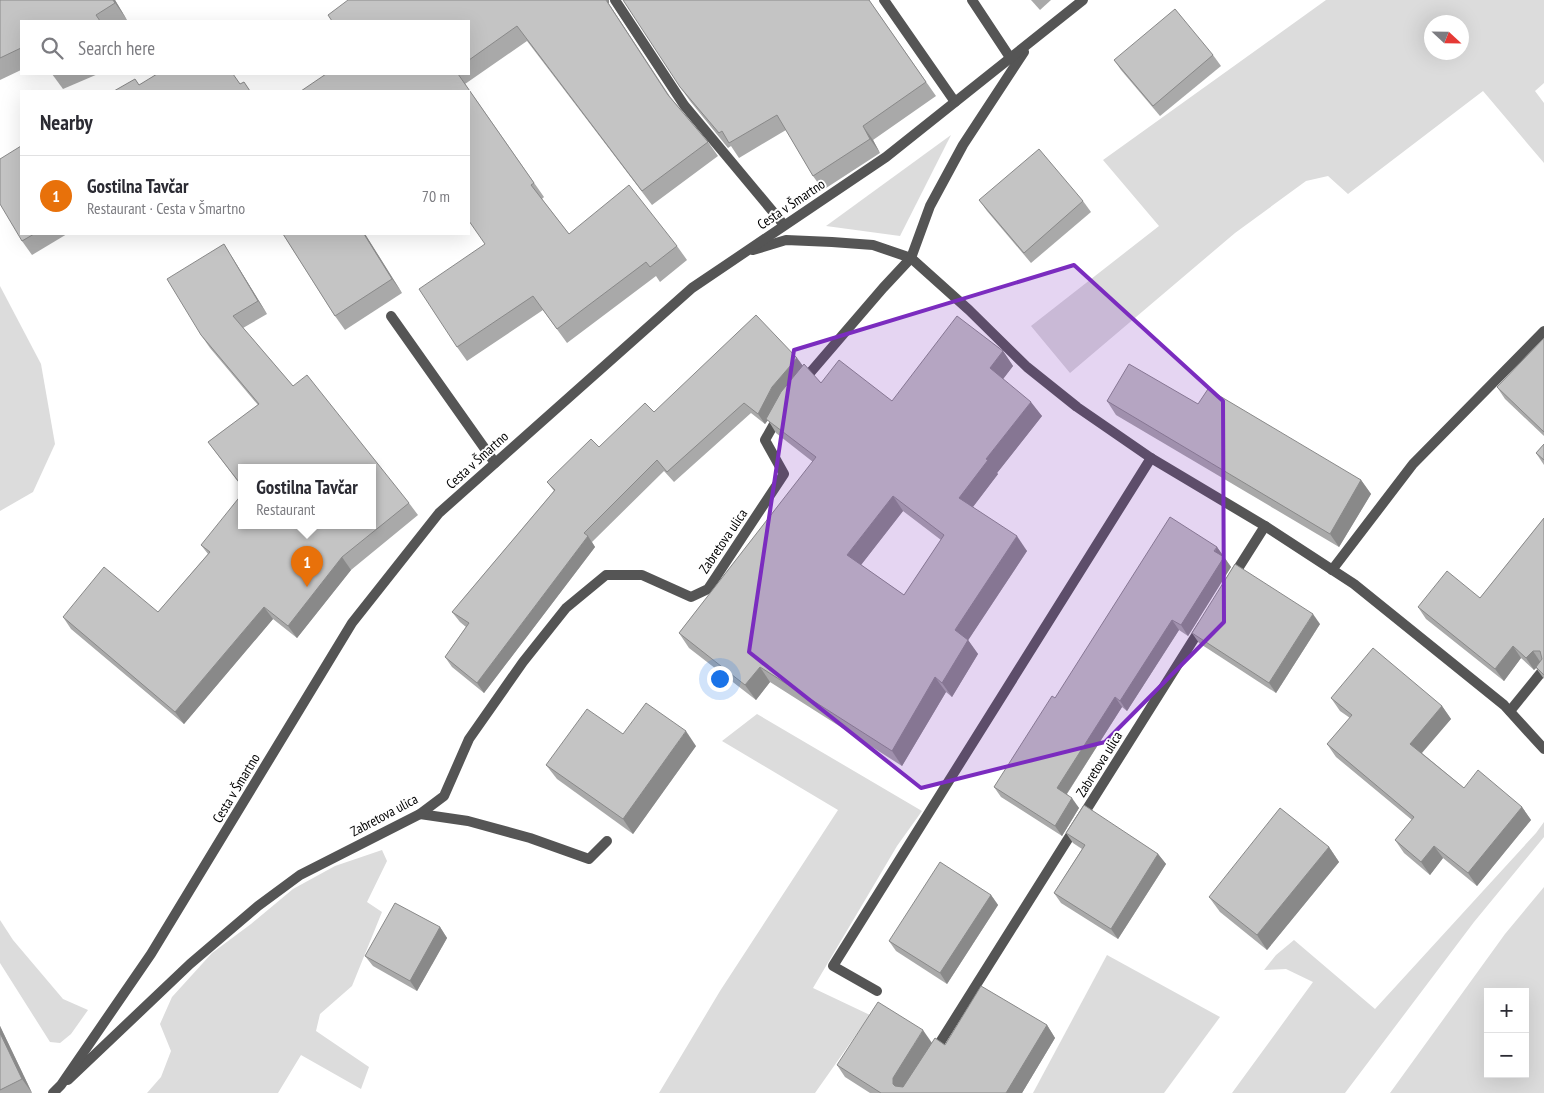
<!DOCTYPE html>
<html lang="en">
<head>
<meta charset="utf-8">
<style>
	body { margin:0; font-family:"PT Sans Narrow",sans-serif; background:#f7f7f7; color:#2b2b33 }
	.controls { position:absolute; right:15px; bottom:15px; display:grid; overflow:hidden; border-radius:0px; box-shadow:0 5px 20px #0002 }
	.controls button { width:45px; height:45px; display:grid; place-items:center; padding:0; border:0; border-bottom:1px solid #e1e1e2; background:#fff; color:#2b2b33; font:25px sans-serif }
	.compass { position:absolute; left:1424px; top:15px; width:45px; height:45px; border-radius:50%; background:#fff; box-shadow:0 5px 20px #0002; rotate:112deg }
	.you { position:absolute; left:719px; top:678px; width:18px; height:18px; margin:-12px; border:4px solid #fff; border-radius:50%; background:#1a73e8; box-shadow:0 0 0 8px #1a73e833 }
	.badge { display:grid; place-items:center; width:32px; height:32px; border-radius:50%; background:#000; color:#fff; font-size:16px; font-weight:700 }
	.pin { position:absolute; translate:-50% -41px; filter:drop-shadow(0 1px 2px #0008) }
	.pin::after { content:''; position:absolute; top:26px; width:18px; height:15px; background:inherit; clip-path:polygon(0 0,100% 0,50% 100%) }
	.popup { position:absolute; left:238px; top:464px; width:138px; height:65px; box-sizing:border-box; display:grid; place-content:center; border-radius:0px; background:#fff; filter:drop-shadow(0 1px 4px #0005); font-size:16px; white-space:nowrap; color:#7c7c81 }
	.popup b { font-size:19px; color:#2b2b33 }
	.popup::after { content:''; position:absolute; left:50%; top:100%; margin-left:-10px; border:10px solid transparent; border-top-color:#fff }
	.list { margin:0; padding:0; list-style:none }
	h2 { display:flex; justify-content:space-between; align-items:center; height:65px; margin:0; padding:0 20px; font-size:21px }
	h2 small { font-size:16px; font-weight:400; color:#7c7c81 }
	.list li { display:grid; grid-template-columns:32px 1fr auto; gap:15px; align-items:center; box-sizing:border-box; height:80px; padding:0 20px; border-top:1px solid #e1e1e2 }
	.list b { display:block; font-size:19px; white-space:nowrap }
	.list p { margin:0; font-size:16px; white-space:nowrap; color:#7c7c81 }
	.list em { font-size:16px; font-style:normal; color:#7c7c81 }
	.icon { flex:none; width:28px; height:28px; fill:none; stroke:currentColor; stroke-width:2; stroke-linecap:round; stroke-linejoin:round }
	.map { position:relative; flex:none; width:1544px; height:1093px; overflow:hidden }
	.search { position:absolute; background:#fff; box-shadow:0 5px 20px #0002; left:20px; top:20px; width:450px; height:55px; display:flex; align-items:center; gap:12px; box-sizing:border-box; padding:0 18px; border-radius:0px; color:#7c7c81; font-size:19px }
	.panel { position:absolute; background:#fff; box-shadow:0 5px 20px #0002; left:20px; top:90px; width:450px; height:145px; border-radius:0px }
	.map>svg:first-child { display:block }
	.green { fill:#dcdcdc; fill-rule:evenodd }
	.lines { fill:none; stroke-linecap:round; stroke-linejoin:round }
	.lane { stroke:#555; stroke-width:10 }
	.street { stroke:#555; stroke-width:10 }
	.wall { fill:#a9a9a9; fill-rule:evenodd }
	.shaded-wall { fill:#898989 }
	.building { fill:#c4c4c4; stroke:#898989; fill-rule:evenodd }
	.marked { fill:#7b2cbf; fill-opacity:0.2; stroke:#7b2cbf; stroke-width:4; stroke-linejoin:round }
	.labels { text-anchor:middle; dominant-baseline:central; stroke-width:4; stroke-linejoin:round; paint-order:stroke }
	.street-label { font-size:14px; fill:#000; stroke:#fff }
</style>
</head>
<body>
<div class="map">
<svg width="1544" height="1093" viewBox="0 0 1544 1093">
	<rect width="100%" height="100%" fill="#fff"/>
	<g class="green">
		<path d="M1326,0H1544V83L1535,91L1544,103V163L1483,91L1348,194L1328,176L1306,181L1235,233L1070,373L1031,326L1159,226L1103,160ZM1432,22H1462V52H1432Z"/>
		<polygon points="951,135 900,236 826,226"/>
		<polygon points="0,286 41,364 55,444 33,492 0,511"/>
		<polygon points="757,714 922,811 897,846 813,988 870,1015 815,1093 659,1093 720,991 838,810 722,741"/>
		<polygon points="1544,822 1544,837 1474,922 1345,1093 1232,1093 1313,982 1286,969 1264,970 1276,955 1294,940 1375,1009 1536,833"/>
		<polygon points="382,850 387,861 367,902 382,912 352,986 320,1014 316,1031 369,1067 361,1089 301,1055 278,1093 147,1093 161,1077 171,1051 160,1024 172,997 212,953 251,924 293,889 335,866"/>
		<path d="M1544,887V1093H1390L1505,934ZM1488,992H1525V1074H1488Z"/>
		<polygon points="0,920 13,940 63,999 88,1010 71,1034 60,1043 50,1042 0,963"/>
		<polygon points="1107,955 1220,1017 1164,1093 1033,1093"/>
	</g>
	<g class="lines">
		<g class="lane">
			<polyline points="615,0 684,105 784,225"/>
			<polyline points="884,0 955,102"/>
			<polyline points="972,0 1011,59"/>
			<polyline points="391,316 495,463"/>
			<polyline points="803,381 883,288 911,258"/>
			<polyline points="1332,570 1413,464 1544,331"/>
			<polyline points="1232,578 1265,526"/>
			<polyline points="1510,711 1544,669"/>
			<polyline points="420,814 468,821 530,838 589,859 607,841"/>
			<polyline points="877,991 833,966 1151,458"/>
			<polyline points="934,1052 1202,626"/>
			<polyline points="68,1080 190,964 258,906 300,875 420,814 444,796 469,739 523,662 566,608 606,575 642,575 691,597 708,589 784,474 765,440 778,417"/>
		</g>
		<g class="street">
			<polyline points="753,250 786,240 832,242 873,245 911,258 930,206 963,145 1024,52"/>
			<polyline points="911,258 969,310 1027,367 1077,407 1151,458 1265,526 1354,584 1504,705 1544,749"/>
			<polyline points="53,1093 61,1085 151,954 352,623 439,513 692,288 886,157 1083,0"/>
		</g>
	</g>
	<g class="wall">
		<polygon points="0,0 115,0 127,20 124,21 21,21 21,70 0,80"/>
		<polygon points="869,0 936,96 873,140 880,153 823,190 813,176 786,130 739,158 731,146 728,148 690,101 680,87"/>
		<polygon points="1031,0 1051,0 1040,10"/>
		<polygon points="609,4 671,98 708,142 718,156 652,205 527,41 465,84 544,197 542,199 569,234 677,246 687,260 660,282 656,276 567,343 543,310 467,361 457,347 485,244 469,91 326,74 469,74 469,21"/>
		<polygon points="1213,55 1221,66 1160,116 1121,70 1114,60"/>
		<polygon points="52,74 98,74 63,89"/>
		<polygon points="979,200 1083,201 1091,212 1031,263 987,211"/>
		<polygon points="21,234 67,234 32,255 22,241"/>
		<polygon points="283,234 365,234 402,293 345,330 335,316"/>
		<polygon points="232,257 267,314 243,328 293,386 409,503 418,515 351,570 297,638 273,619 184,724 71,629 63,617 158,612 208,554 201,545 372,526 242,468 242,487 208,442 258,405 210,348 201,335"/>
		<polygon points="1544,338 1544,436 1505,399 1497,387"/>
		<path d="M1003,351L1013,366L1003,379L1042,416L997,473L998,474L973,507L1027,551L968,640L978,654L952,697L946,692L902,766L770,682L756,700L689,648L679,633L813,462L776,433L768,420L765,424L751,413L674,482L664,471L592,542L595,547L484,693L452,667L445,657L466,627L460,622L452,612L554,491L547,482L599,447L654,412L797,358L803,366L821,383L892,401ZM903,511L941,540L904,595L861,565Z"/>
		<polygon points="1107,401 1198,404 1361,480 1371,494 1339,547 1116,415"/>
		<polygon points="1544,444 1544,465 1536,453"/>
		<polygon points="1544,518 1544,679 1536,668 1534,670 1521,658 1504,681 1426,619 1418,607 1480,598"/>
		<polygon points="1217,547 1231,567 1188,636 1179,630 1127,711 1122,707 1067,794 1079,808 1062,836 1001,797 994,787 1055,698"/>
		<polygon points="1320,624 1276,693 1199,643 1192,633"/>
		<polygon points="1331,698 1442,706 1451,719 1422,753 1464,788 1522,807 1531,820 1477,886 1443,858 1430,875 1404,853 1395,840 1412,820 1336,757 1327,744 1350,718 1340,711"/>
		<polygon points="623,734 696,746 633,834 557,779 546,765"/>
		<polygon points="1066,833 1158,854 1166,864 1118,939 1061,903 1054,893 1082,849 1073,843"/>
		<polygon points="1329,847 1339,862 1267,950 1220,912 1209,897"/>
		<polygon points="991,895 998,905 947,984 896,951 889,941"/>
		<polygon points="440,927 447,938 417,991 373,966 365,956"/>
		<polygon points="1047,1025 1055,1038 1022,1093 870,1093 845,1077 837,1065 931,1043 945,1045"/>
		<polygon points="0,1026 32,1093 0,1093"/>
	</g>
	<g class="shaded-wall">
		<polygon points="113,0 115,0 127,20"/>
		<polygon points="606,0 609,0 609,4 678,109"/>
		<polygon points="863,126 873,140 880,153 870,139"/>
		<polygon points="364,234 365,234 402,293 392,279"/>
		<polygon points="224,244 232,257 267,314 258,301"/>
		<polygon points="1003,351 1013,366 1000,383 990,368"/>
		<polygon points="797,358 805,369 766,419 768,420 765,424 758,414 772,387"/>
		<polygon points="1031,402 1042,416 997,473 998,474 969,512 959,498 986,459"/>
		<polygon points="1361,480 1371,494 1339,547 1330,534"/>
		<polygon points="893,496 903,511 857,570 847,555"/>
		<polygon points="588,536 595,547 484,693 477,683"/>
		<polygon points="1017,536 1027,551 965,645 955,630"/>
		<polygon points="1217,547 1231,567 1188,636 1181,625"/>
		<polygon points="342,557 351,570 297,638 288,626"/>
		<polygon points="264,607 273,619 184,724 175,712"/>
		<polygon points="1313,614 1320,624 1276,693 1269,683"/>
		<polygon points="1172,620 1179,630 1127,711 1120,701"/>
		<polygon points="968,640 978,654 952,697 942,683"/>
		<polygon points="1513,646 1521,658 1504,681 1495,669"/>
		<polygon points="1533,651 1541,663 1534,670 1526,658"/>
		<polygon points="760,667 770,682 756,700 745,685"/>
		<polygon points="935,677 946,692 902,766 892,751"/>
		<polygon points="1115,697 1122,707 1064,798 1057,788"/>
		<polygon points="1442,706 1451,719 1419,756 1410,744"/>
		<polygon points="686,731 696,746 633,834 623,819"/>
		<polygon points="1072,798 1079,808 1062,836 1055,826"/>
		<polygon points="1522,807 1531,820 1477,886 1468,873"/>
		<polygon points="1434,846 1443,858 1430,875 1421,862"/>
		<polygon points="1329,847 1339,862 1267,950 1257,935"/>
		<polygon points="1158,854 1166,864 1118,939 1111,929"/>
		<polygon points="991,895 998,905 947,984 940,973"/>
		<polygon points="440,927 447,938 417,991 410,981"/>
		<polygon points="1047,1025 1055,1038 1022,1093 1006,1093"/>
		<polygon points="0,1026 32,1093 22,1079 0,1033"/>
		<polygon points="923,1030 932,1043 902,1093 893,1084 893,1078"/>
	</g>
	<g class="building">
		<polygon points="0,0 113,0 115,3 96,15 100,21 21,21 21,48 0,58"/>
		<polygon points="348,0 606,0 668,95 708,142 642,191 517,26 469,60 469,21 332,21 328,15"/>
		<polygon points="623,0 869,0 926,82 863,126 870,139 813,176 777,115 729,143 722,131 719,133 680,87"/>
		<polygon points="1175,9 1213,55 1153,106 1114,60"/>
		<polygon points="157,74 233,74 240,84 244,82 250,91 114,91 135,79 139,85"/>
		<polygon points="326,74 458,74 534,183 531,185 569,234 629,185 677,246 650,267 646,262 557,329 533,296 457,347 419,289 485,244 469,221 469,91 301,91"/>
		<polygon points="21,146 21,234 34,234 22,241 0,204 0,159"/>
		<polygon points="1039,149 1083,201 1024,253 979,200"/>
		<polygon points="283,234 364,234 392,279 335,316"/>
		<polygon points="224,244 258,301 233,316 293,386 307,375 409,503 342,557 288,626 264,607 175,712 63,617 104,567 158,612 210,552 201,545 242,494 242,526 372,526 372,468 242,468 242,486 208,442 259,404 201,335 167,279"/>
		<polygon points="756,315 797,358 772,387 758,414 744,403 667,472 657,460 584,533 588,536 477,683 445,657 469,623 452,612 555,490 547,482 591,439 599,447 645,403 654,412"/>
		<path d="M957,316L1003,351L990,368L1031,402L986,459L988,460L959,498L1017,536L955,630L968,640L942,683L935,677L892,751L760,667L745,685L679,633L816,457L766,419L781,392L804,364L821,383L839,360L892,401ZM893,496L944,535L904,595L847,555Z"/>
		<polygon points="1544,338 1544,432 1497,387"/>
		<polygon points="1129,364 1198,404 1208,389 1361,480 1330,534 1107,401"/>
		<polygon points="1544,444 1544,460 1536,453"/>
		<polygon points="1170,517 1217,547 1214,551 1224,557 1181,625 1172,620 1120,701 1115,697 1057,788 1072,798 1055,826 994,787 1052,696 1055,698"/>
		<polygon points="1544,518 1544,675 1536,667 1542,659 1540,651 1533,651 1526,658 1513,646 1495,669 1418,607 1447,571 1480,598"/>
		<polygon points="1235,564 1313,614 1269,683 1192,633"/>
		<polygon points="1373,648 1442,706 1410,744 1464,788 1478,770 1522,807 1468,873 1434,846 1421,862 1395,840 1414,817 1327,744 1352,715 1331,698"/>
		<polygon points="646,703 686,731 623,819 546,765 587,709 623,734"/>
		<polygon points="1084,805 1158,854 1111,929 1054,893 1085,845 1066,833"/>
		<polygon points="1280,808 1329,847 1257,935 1209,897"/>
		<polygon points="940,862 991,895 940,973 889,941"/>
		<polygon points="395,903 440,927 410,981 365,956"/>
		<polygon points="981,986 1047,1025 1006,1093 881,1093 837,1065 878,1002 923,1030 893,1078 893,1084 895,1086 903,1087 935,1038 945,1045"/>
		<polygon points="0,1033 22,1079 0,1090"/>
	</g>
	<path class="marked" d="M1074,265L1223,401L1224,622L1105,742L921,788L749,652L794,350Z"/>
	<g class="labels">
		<g class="street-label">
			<text transform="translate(791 204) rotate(-34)">Cesta v Šmartno</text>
			<text transform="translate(477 460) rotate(-42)">Cesta v Šmartno</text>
			<text transform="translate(723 541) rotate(-56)">Zabretova ulica</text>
			<text transform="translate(1099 764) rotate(-58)">Zabretova ulica</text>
			<text transform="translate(236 788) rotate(-59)">Cesta v Šmartno</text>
			<text transform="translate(384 815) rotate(-28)">Zabretova ulica</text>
		</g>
	</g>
</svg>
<div class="controls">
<button>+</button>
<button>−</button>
</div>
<svg class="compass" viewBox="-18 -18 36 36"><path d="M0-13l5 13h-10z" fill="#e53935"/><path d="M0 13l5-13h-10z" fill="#7c7c81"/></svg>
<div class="you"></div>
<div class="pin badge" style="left:307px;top:587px;background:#e8710a">1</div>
<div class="popup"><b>Gostilna Tavčar</b>Restaurant</div>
<div class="search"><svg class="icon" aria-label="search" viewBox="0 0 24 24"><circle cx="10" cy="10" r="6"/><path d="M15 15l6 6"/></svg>Search here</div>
<section class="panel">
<h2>Nearby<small></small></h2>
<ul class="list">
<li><span class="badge" style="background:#e8710a">1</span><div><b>Gostilna Tavčar</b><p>Restaurant · Cesta v Šmartno</p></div><em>70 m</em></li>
</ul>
</section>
</div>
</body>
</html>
